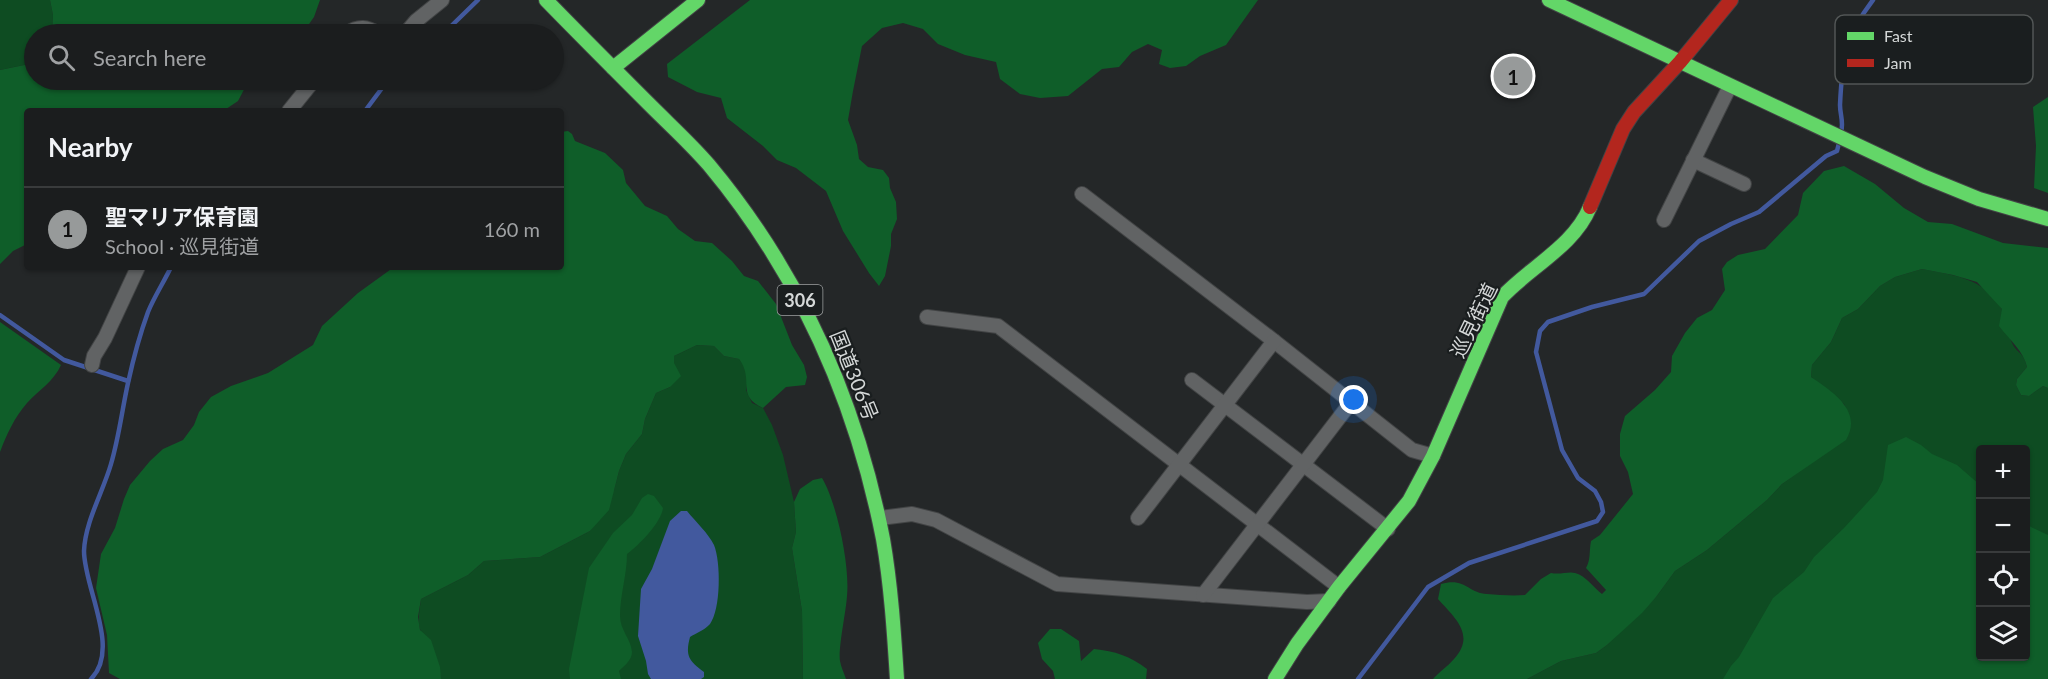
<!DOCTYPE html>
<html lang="en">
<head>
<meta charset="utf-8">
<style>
	body { margin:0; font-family:Lato,"Noto Sans JP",sans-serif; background:#282a2b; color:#f1f3f6 }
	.controls { position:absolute; right:18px; bottom:18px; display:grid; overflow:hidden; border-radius:6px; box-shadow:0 2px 4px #0004 }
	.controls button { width:54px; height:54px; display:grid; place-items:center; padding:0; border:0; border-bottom:2px solid #393b3c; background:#1b1d1e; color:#f1f3f6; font:30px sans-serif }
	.you { position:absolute; left:1354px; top:400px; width:21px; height:21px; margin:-15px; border:4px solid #fff; border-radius:50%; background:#1a73e8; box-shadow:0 0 0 9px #1a73e833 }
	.badge { display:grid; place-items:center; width:39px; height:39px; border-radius:50%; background:#979a9a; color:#111; font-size:20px; font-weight:700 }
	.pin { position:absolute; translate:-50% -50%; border:3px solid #fff; box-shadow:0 2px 6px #0006 }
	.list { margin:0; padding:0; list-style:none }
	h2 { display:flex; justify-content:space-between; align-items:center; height:78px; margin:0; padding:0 24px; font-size:26px }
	h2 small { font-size:20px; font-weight:400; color:#a0a2a4 }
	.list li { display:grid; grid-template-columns:39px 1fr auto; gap:18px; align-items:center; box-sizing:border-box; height:84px; padding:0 24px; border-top:2px solid #393b3c }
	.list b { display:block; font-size:22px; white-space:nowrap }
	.list p { margin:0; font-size:20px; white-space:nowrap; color:#a0a2a4 }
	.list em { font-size:20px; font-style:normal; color:#a0a2a4 }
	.icon { flex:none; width:33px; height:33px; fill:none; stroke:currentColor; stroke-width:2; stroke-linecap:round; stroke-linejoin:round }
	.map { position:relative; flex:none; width:2048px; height:679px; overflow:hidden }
	.search { position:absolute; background:#1b1d1e; box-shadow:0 2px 4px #0004; left:24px; top:24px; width:540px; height:66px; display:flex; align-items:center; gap:15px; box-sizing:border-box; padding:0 21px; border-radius:33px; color:#a0a2a4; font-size:22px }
	.panel { position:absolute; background:#1b1d1e; box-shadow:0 2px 4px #0004; left:24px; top:108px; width:540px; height:162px; border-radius:6px }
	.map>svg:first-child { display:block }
	.green { fill:#0e4c22; fill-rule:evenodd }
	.forest { fill:#0f5e29 }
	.water { fill:#42599e }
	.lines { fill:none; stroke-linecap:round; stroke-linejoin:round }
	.stream { stroke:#42599e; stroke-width:4.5 }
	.street-casing { stroke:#424445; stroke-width:16 }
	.fast-casing { stroke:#424445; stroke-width:16 }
	.jam-casing { stroke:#424445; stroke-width:16 }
	.street { stroke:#616364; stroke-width:14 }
	.fast { stroke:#63d668; stroke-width:14 }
	.jam { stroke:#b3261e; stroke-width:14 }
	.labels { text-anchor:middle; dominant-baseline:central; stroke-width:4.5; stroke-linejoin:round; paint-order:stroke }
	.shield { fill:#1a1e1f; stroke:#9da0a0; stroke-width:1.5 }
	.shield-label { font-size:18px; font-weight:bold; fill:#d5d8d8 }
	.street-label { font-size:20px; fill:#d5d8d8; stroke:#1a1e1f }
	.key { fill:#1a1e1f; stroke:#525656; stroke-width:1.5 }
	.key-label { font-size:16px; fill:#d5d8d8 }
</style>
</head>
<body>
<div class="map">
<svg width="2048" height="679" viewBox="0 0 2048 679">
	<rect width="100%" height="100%" fill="#242728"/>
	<g class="green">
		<polygon points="0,0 50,0 53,15 52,34 34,34 34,63 0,70"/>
		<path d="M1922,269C1953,275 1985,278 2002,309C2008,320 2007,334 2013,345C2019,355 2023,351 2027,367L2017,379L2016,385L2021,395L2029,396L2043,386L2048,388V679H1527L1561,661L1596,653L1607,645L1656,597L1675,571L1707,550L1767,500L1782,484L1828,451L1850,418L1844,404L1811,377L1812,365L1831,342L1842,318L1858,309L1880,286L1895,277ZM1980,450H2026V656H1980Z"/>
		<path d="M697,345L714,346L724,356L739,359L746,367L748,378L746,390L752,403L763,408L772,425L783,455L794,502L796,532L792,548L802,611L803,679H441C439,660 425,647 420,629C417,619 420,609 421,599L468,575L484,561L540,557L590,531L614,490L619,471L626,454L642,434L645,419L656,393L670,387L674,356Z"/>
	</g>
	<g class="forest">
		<polygon points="50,0 320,0 314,17 302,34 52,34 53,15"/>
		<polygon points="750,0 1258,0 1226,45 1200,56 1186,66 1170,68 1159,64 1162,50 1148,44 1132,52 1119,67 1102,69 1068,96 1040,98 1020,94 1000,79 996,62 965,55 938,44 923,29 903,23 882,28 862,46 853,91 848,120 857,145 859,159 868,167 883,170 889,178 890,188 896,202 897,219 891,234 891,246 885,276 879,286 869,273 843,231 826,191 796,168 777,160 763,146 727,118 721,98 697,92 668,77 667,64"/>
		<polygon points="34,63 34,80 249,80 238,101 223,111 27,111 27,244 13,251 0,264 0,70"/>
		<polygon points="2048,97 2048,193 2034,188 2036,146 2033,107"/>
		<path d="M568,131L572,134L575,141L605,153L623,170L626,183L645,206L667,216L678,229L695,241L712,243L732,261L744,276L758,281L776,304L792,345L804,365L807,377L805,385L786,387L763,408C735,395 755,380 739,359L724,356L714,346L697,345L674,356V363L681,376L670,387L656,393L645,419L642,434L626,454L619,471L609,510L590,531L540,557L484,561L468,575L421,599L418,617L420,630L431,640L440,667L441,679H120L109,673L107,635L96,588L101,554L115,528L124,499L130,485L150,461L163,449L183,440L194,425L199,412L211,397L231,386L268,373L313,345L322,326L358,293L394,267H561V132Z"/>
		<path d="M1844,166L1875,184L1904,208L1928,222L1952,224L2003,243L2048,248V388L2043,386L2029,396L2021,395L2016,385L2017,379L2027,367C2024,352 2009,339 1999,326L2002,309L1977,282L1953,275L1922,269L1895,277L1880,286L1858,309L1842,318L1831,342L1812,365L1811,377C1833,392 1863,411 1846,440L1782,484L1767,500L1707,550L1675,571L1656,597L1642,613L1607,645L1596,653L1561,661L1527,679H1433C1440,671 1447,667 1454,659C1476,635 1455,618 1438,599L1441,584C1465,577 1468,593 1487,594C1499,595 1513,596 1525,595L1541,579L1551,573C1560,575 1569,571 1575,573C1585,575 1594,588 1602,594L1606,590L1586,568C1591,559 1589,551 1591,541L1600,535L1633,494L1628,472L1620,456V434L1625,416L1655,390L1671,372L1672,356L1685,333L1697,318L1712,310L1725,290L1722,269L1727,262L1738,255L1765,249L1798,215L1803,193L1824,171Z"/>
		<path d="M0,322L61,365C54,381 39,390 27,403C14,418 7,434 0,452Z"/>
		<polygon points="1906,437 1921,445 1932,454 1957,465 1980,485 1980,656 2026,656 2026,522 2031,527 2048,535 2048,679 1723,679 1731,666 1739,657 1773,598 1804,572 1814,557 1844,528 1877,492 1883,480 1888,445"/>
		<path d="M822,478C837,503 850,566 847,596C846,612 838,648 840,661C841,667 844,673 846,679H803L802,611L792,548L796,532L794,502L800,489L813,480Z"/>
		<path d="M648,494L654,496L663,508C661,523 639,545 627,554C627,575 620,595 620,616C620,630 631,639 632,652C632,660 624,666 619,671L621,679H570L569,669L589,568L613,533L632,515L642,498Z"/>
		<path d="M1050,629H1061L1079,641L1081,661L1094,649C1115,651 1130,656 1147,669L1146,679H1055L1053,671L1042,659L1038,643Z"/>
	</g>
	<path class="water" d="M681,511H687C696,522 708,533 714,545C721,562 721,609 710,624C705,630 696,633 690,637C685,656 689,661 704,672V677L701,679H651L648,674L646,661L638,636L641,589L652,569L670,521Z"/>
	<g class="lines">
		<g class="stream">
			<polyline points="443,34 478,0"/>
			<polyline points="365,111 388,80"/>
			<path d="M1841,132C1844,122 1840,115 1840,105C1842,61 1845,36 1873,0"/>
			<polyline points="0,315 64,360 128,381"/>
			<path d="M91,679C121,649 84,588 84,551C85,522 103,492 111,464C119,437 122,410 128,383C133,360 140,334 148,312C154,297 164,282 171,267"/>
			<polyline points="1358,679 1428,587 1469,563 1597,521 1603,512 1601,502 1595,491 1578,478 1562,450 1536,352 1540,331 1548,322 1592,307 1644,294 1699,241 1731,224 1759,212 1826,156 1837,151 1839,143"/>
		</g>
		<defs>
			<g id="street">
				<path d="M346,34C359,25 367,27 379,34"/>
				<polyline points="405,34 416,21 442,0"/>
				<polyline points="289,111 314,80"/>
				<polyline points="1693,160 1744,184"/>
				<polyline points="1082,194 1274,341 1412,450 1433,456"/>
				<polyline points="1664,220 1730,86"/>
				<polyline points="927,317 998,326 1339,587"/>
				<polyline points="92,365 94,356 105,338 138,267"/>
				<polyline points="1192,380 1388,529"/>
				<polyline points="880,518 912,514 936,520 1057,584 1307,602 1329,601"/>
				<polyline points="1138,518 1274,341"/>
				<polyline points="1203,595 1352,401"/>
			</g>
			<g id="fast">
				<path d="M546,0C581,36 616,71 651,106C671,126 691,144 709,165C799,273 856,401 883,539C891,585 894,632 897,679"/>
				<polyline points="1549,0 1925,177 1979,199 2048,219"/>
				<polyline points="613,68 698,0"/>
				<path d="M1275,679L1297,644L1339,587L1409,501L1433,456L1502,297C1530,267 1574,246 1590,207"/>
			</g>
			<polyline id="jam" points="1590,207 1623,129 1634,112 1680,62 1731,0"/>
		</defs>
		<use href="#street" class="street-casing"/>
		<use href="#fast" class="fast-casing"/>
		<use href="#jam" class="jam-casing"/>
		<use href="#street" class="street"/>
		<use href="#fast" class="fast"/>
		<use href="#jam" class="jam"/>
	</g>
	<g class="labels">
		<rect class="shield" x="777.5" y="285" width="45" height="30" rx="4.5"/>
		<g class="shield-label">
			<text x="800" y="300">306</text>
		</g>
		<g class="street-label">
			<text transform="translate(1473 320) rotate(-64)">巡見街道</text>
			<text transform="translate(855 375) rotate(68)">国道306号</text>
		</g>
	</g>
	<rect x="1835" y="15" width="198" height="69" rx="9" class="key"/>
	<rect x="1847" y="32" width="27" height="8" fill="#63d668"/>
	<rect x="1847" y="59" width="27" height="8" fill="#b3261e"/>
	<g class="key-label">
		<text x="1884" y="42">Fast</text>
		<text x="1884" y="69">Jam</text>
	</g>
</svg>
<div class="controls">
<button>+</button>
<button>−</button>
<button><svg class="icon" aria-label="locate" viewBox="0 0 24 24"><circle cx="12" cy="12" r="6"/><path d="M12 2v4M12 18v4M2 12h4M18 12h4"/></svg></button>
<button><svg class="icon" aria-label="layers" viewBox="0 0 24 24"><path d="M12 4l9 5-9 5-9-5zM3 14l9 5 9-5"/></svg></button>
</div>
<div class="you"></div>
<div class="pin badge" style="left:1513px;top:76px">1</div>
<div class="search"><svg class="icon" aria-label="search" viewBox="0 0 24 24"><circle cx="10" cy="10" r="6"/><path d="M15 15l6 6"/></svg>Search here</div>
<section class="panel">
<h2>Nearby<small></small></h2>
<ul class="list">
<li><span class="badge">1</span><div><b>聖マリア保育園</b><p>School · 巡見街道</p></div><em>160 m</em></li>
</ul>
</section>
</div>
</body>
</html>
